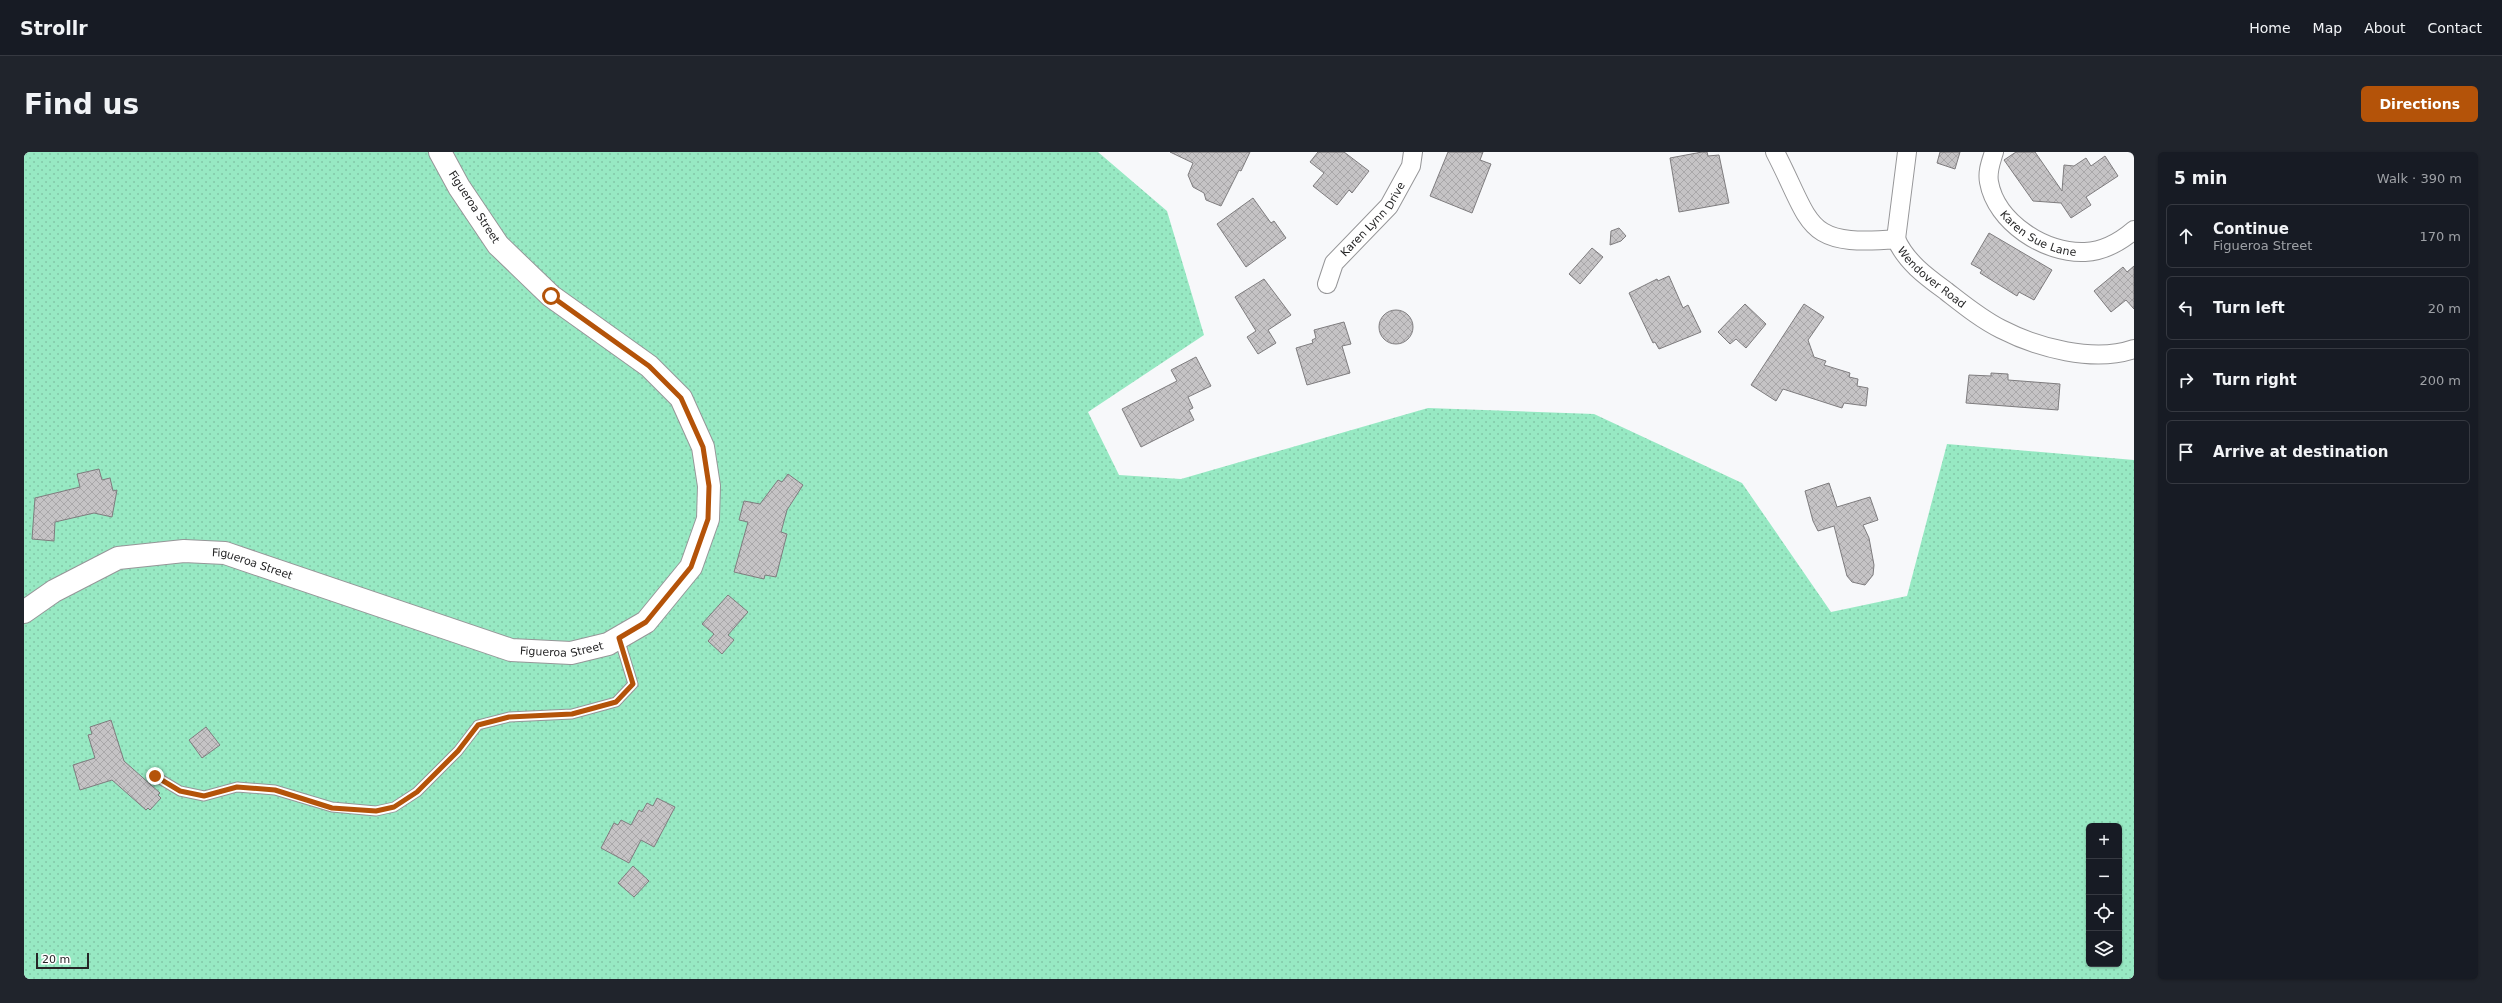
<!DOCTYPE html>
<html lang="en">
<head>
<meta charset="utf-8">
<style>
	body { margin:0; font-family:"DejaVu Sans",sans-serif; background:#20242c; color:#f1f3f6 }
	.controls { position:absolute; right:12px; bottom:12px; display:grid; overflow:hidden; border-radius:6px; box-shadow:0 1px 3px #0004 }
	.controls button { width:36px; height:36px; display:grid; place-items:center; padding:0; border:0; border-bottom:1px solid #363941; background:#171b24; color:#f1f3f6; font:20px sans-serif }
	.scale { position:absolute; left:12px; bottom:10px; width:53px; box-sizing:border-box; padding-left:4px; border:2px solid #262627; border-top:0; font-size:11px; line-height:14px; white-space:nowrap; color:#262627; -webkit-text-stroke:3px #fff; paint-order:stroke }
	.stop { position:absolute; width:12px; height:12px; margin:-9px; border:3px solid #b45309; border-radius:50%; background:#fff }
	.stop.end { background:#b45309; border-color:#fff; box-shadow:0 1px 4px #0008 }
	.list { margin:0; padding:0; list-style:none }
	h2 { display:flex; justify-content:space-between; align-items:center; height:52px; margin:0; padding:0 16px; font-size:17px }
	h2 small { font-size:13px; font-weight:400; color:#9ea1a6 }
	.list li { display:grid; grid-template-columns:26px 1fr auto; gap:12px; align-items:center; box-sizing:border-box; height:64px; margin:0 8px 8px; padding:0 8px; border:1px solid #363941; border-radius:6px }
	.list b { display:block; font-size:15px; white-space:nowrap }
	.list p { margin:0; font-size:13px; white-space:nowrap; color:#9ea1a6 }
	.list em { font-size:13px; font-style:normal; color:#9ea1a6 }
	.icon { flex:none; width:22px; height:22px; fill:none; stroke:currentColor; stroke-width:2; stroke-linecap:round; stroke-linejoin:round }
	.map { position:relative; flex:none; width:2110px; height:827px; overflow:hidden; border-radius:6px }
	header { display:flex; align-items:center; gap:24px; box-sizing:border-box; height:56px; padding:0 20px; background:#171b24; border-bottom:1px solid #363941 }
	header strong { font-size:19px }
	nav { display:flex; gap:22px; margin-inline-start:auto; font-size:14px }
	.intro { display:flex; align-items:center; justify-content:space-between; box-sizing:border-box; height:96px; padding:0 24px }
	h1 { margin:0; font-size:28px }
	.button { padding:10px 18px; border-radius:6px; background:#b45309; color:#fff; font-size:14px; font-weight:700 }
	main { display:flex; gap:24px; padding:0 24px }
	aside { flex:1; background:#171b24; border-radius:6px; box-shadow:0 1px 3px #0004 }
	.map>svg:first-child { display:block }
	.grass { fill:url(#grass-dots); fill-rule:evenodd }
	.building { fill:url(#building-cross-hatch); stroke:#7e7c7e }
	.lines { fill:none; stroke-linecap:round; stroke-linejoin:round }
	.service-casing { stroke:#969698; stroke-width:11 }
	.minor-casing { stroke:#969698; stroke-width:20 }
	.tertiary-casing { stroke:#969698; stroke-width:24 }
	.service { stroke:#fff; stroke-width:9 }
	.minor { stroke:#fff; stroke-width:18 }
	.tertiary { stroke:#fff; stroke-width:22 }
	.route { stroke:#b45309; stroke-width:5 }
	.labels { text-anchor:middle; dominant-baseline:central; stroke-width:3; stroke-linejoin:round; paint-order:stroke }
	.street-label { font-size:11px; fill:#262627; stroke:#fff }
</style>
</head>
<body>
<header>
<strong>Strollr</strong>
<nav><a>Home</a><a>Map</a><a>About</a><a>Contact</a></nav>
</header>
<div class="intro"><h1>Find us</h1><a class="button">Directions</a></div>
<main>
<div class="map">
<svg width="2110" height="827" viewBox="0 0 2110 827">
	<defs>
		<pattern id="grass-dots" width="8" height="8" patternUnits="userSpaceOnUse"><rect width="8" height="8" fill="#97e9c3"/><path d="M2 2h.1M6 6h.1" fill="none" stroke="#82c8a8" stroke-width="1.8" stroke-linecap="round"/></pattern>
		<pattern id="building-cross-hatch" width="8" height="8" patternUnits="userSpaceOnUse"><rect width="8" height="8" fill="#c5c3c5"/><path d="M0 0l8 8M0 8l8-8" fill="none" stroke="#a9a7a9"/></pattern>
	</defs>
	<rect width="100%" height="100%" fill="#f7f8fa"/>
	<path class="grass" d="M0,0H1074L1143,59L1180,183L1064,260L1095,323L1157,327L1404,256L1570,262L1718,331L1807,460L1883,444L1923,292L2110,308V827H0ZM2065,674H2095V812H2065Z"/>
	<g class="building">
		<polygon points="1146,0 1226,0 1217,19 1215,18 1197,54 1182,48 1180,41 1169,35 1164,23 1169,11"/>
		<polygon points="1294,0 1320,0 1345,19 1328,41 1325,38 1313,53 1289,34 1300,21 1286,10"/>
		<polygon points="1424,0 1459,0 1456,8 1467,12 1448,61 1406,44"/>
		<polygon points="1678,0 1683,0 1684,4 1695,3 1705,51 1655,60 1646,6"/>
		<polygon points="1916,0 1936,0 1931,17 1913,11"/>
		<polygon points="1992,0 2011,0 2038,39 2040,13 2050,14 2062,6 2067,14 2081,4 2094,24 2062,45 2067,53 2047,66 2037,51 2009,49 1980,8"/>
		<polygon points="1229,46 1247,71 1250,69 1262,86 1222,115 1193,72"/>
		<polygon points="1595,76 1602,84 1597,89 1586,93 1587,79"/>
		<polygon points="1965,81 2028,118 2010,148 1995,140 1993,144 1956,121 1958,118 1947,112"/>
		<polygon points="1568,96 1579,105 1556,132 1545,122"/>
		<polygon points="2110,114 2110,157 2102,148 2087,160 2070,139 2099,115 2103,120"/>
		<polygon points="1645,124 1659,156 1664,153 1677,180 1635,197 1631,190 1629,191 1605,141 1633,127 1634,129"/>
		<polygon points="1240,127 1267,163 1244,178 1252,191 1234,202 1223,185 1232,179 1211,145"/>
		<polygon points="1721,152 1742,172 1722,196 1712,187 1706,192 1694,180"/>
		<polygon points="1780,152 1800,165 1784,188 1790,205 1802,209 1800,213 1826,221 1825,225 1834,227 1833,234 1844,236 1842,254 1820,251 1818,256 1759,237 1752,249 1727,233"/>
		<circle cx="1372" cy="175" r="17"/>
		<polygon points="1320,170 1327,192 1318,194 1326,221 1283,233 1272,196 1289,191 1288,188 1292,186 1290,178"/>
		<polygon points="1172,205 1187,234 1164,245 1169,256 1165,258 1170,268 1117,295 1098,257 1153,229 1147,218"/>
		<polygon points="1967,221 1984,222 1984,228 2036,232 2034,258 1942,251 1945,223 1967,224"/>
		<polygon points="75,317 78,328 86,326 89,339 93,338 88,365 70,361 31,370 30,389 8,387 11,346 56,335 53,322"/>
		<polygon points="764,322 779,333 763,358 757,380 763,382 752,425 741,423 740,427 710,420 724,370 715,368 720,349 736,352 754,328 758,330"/>
		<polygon points="1805,331 1813,355 1846,345 1854,368 1839,373 1845,386 1850,413 1849,423 1841,433 1828,430 1823,424 1810,374 1794,379 1789,369 1781,339"/>
		<polygon points="704,443 724,460 704,483 710,488 698,502 684,489 690,482 678,472"/>
		<polygon points="87,568 100,609 136,641 134,643 137,646 126,658 124,656 122,658 88,628 56,638 49,613 71,606 64,583 68,582 66,575"/>
		<polygon points="182,575 196,593 178,606 165,588"/>
		<polygon points="633,646 651,655 630,695 617,688 605,711 577,696 590,671 594,673 597,668 607,673 615,658 618,660 623,651 629,654"/>
		<polygon points="609,714 625,729 610,745 594,731"/>
	</g>
	<g class="lines">
		<defs>
			<polyline id="service" points="131,624 156,639 180,644 213,635 251,638 308,655 352,659 370,655 393,640 434,599 454,573 485,565 548,562 592,550 609,532 595,486"/>
			<g id="minor">
				<path id="s1" d="M1751,0C1789,73 1779,95 1872,87C1882,110 1903,125 1922,139C1940,153 1957,167 1977,177C2014,196 2070,211 2110,197"/>
				<path id="s2" d="M1970,0C1967,10 1963,19 1965,30C1972,70 2021,102 2061,100C2080,99 2096,90 2110,78"/>
				<polyline points="1872,87 1883,0"/>
				<path id="s3" d="M1303,132L1310,111L1365,54L1387,14L1389,0"/>
			</g>
			<g id="tertiary">
				<path id="s4" d="M0,460L30,439L94,406L160,399L201,401L487,498L547,501L584,492L622,470L667,415L684,367L685,334L679,295L657,246L625,214L527,144L474,93L435,35L416,0"/>
			</g>
		</defs>
		<use href="#service" class="service-casing"/>
		<use href="#minor" class="minor-casing"/>
		<use href="#tertiary" class="tertiary-casing"/>
		<use href="#service" class="service"/>
		<use href="#minor" class="minor"/>
		<use href="#tertiary" class="tertiary"/>
	</g>
	<g class="lines">
		<polyline class="route" points="131,624 156,639 180,644 213,635 251,638 308,656 352,659 370,655 393,640 434,599 454,573 485,565 548,562 592,550 609,532 595,486 622,470 667,415 684,367 685,334 679,295 657,246 625,214 527,144"/>
	</g>
	<g class="labels">
		<g class="street-label">
			<text transform="translate(450 55) rotate(57)">Figueroa Street</text>
			<text stroke="none"><textPath href="#s3" startOffset="81">Karen Lynn Drive</textPath></text>
			<text stroke="none"><textPath href="#s2" startOffset="107">Karen Sue Lane</textPath></text>
			<text stroke="none"><textPath href="#s1" startOffset="222">Wendover Road</textPath></text>
			<text stroke="none"><textPath href="#s4" startOffset="245">Figueroa Street</textPath></text>
			<text stroke="none"><textPath href="#s4" startOffset="569">Figueroa Street</textPath></text>
		</g>
	</g>
</svg>
<div class="controls">
<button>+</button>
<button>−</button>
<button><svg class="icon" aria-label="locate" viewBox="0 0 24 24"><circle cx="12" cy="12" r="6"/><path d="M12 2v4M12 18v4M2 12h4M18 12h4"/></svg></button>
<button><svg class="icon" aria-label="layers" viewBox="0 0 24 24"><path d="M12 4l9 5-9 5-9-5zM3 14l9 5 9-5"/></svg></button>
</div>
<div class="scale">20 m</div>
<div class="stop" style="left:527px;top:144px"></div>
<div class="stop end" style="left:131px;top:624px"></div>
</div>
<aside>
<h2>5 min<small>Walk · 390 m</small></h2>
<ul class="list">
<li><svg class="icon" aria-label="ahead" viewBox="0 0 24 24"><path d="M12 20V5M6 11l6-6 6 6"/></svg><div><b>Continue</b><p>Figueroa Street</p></div><em>170 m</em></li>
<li><svg class="icon" aria-label="left" viewBox="0 0 24 24"><path d="M17 20v-9H6M10 6l-5 5 5 5"/></svg><div><b>Turn left</b></div><em>20 m</em></li>
<li><svg class="icon" aria-label="right" viewBox="0 0 24 24"><path d="M7 20v-9h11M14 6l5 5-5 5"/></svg><div><b>Turn right</b></div><em>200 m</em></li>
<li><svg class="icon" aria-label="arrive" viewBox="0 0 24 24"><path d="M6 21V4h12l-3 4 3 4H6"/></svg><div><b>Arrive at destination</b></div></li>
</ul>
</aside>
</main>
</body>
</html>
